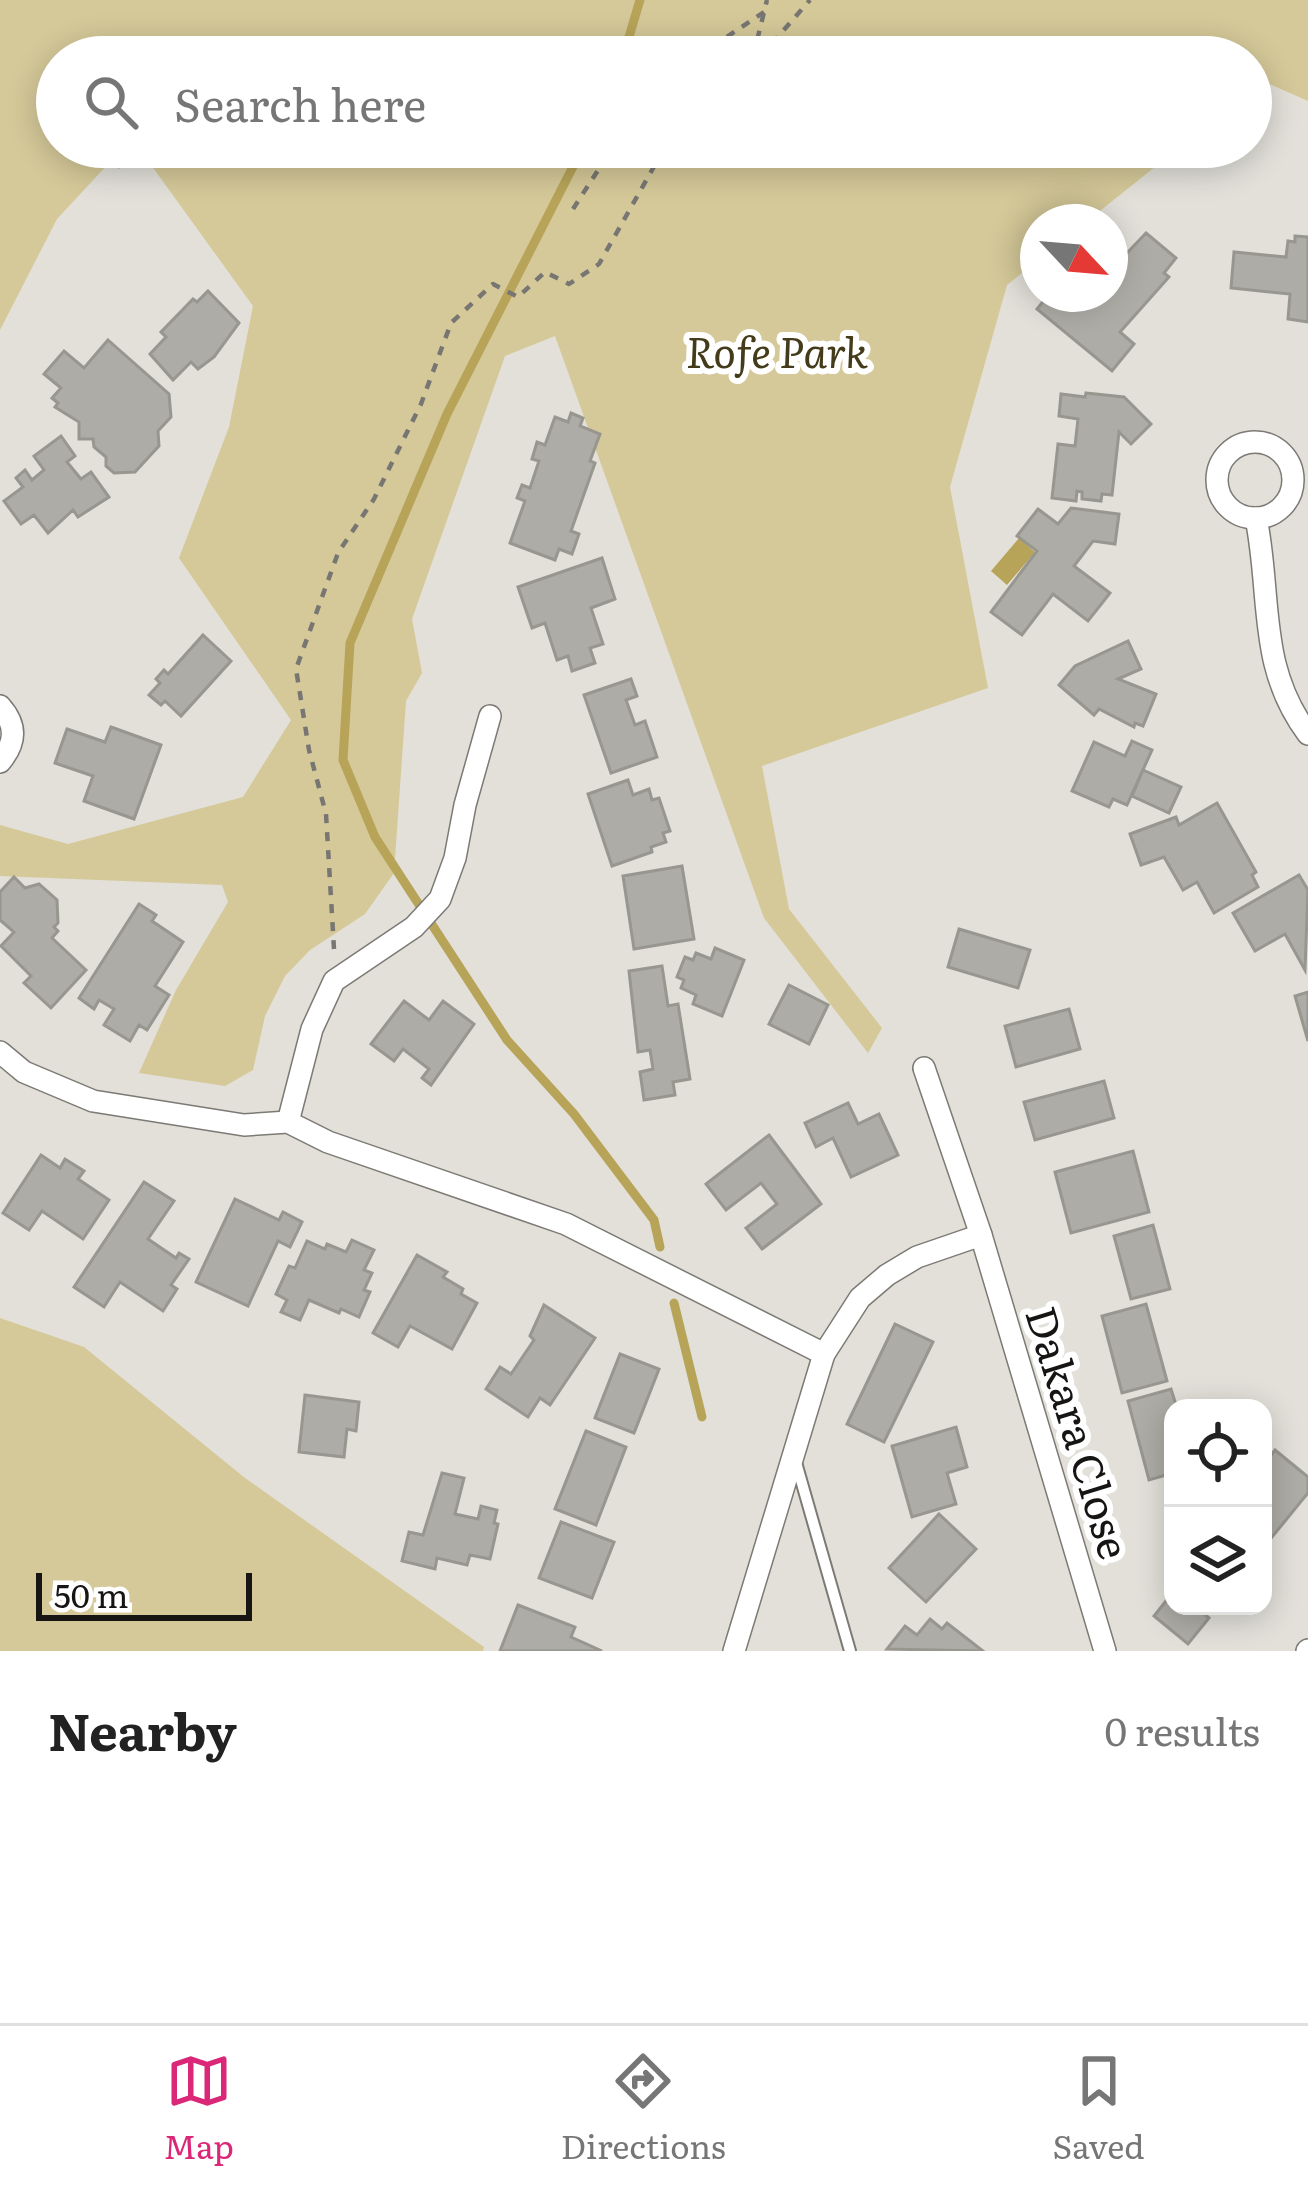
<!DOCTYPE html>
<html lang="en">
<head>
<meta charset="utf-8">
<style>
	body { margin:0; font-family:Literata,serif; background:#f6f6f6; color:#222 }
	.controls { position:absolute; right:36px; bottom:36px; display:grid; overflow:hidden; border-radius:24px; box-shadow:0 6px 30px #0003 }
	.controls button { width:108px; height:108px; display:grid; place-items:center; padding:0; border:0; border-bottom:3px solid #e0e0e0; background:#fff; color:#222; font:60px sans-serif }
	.compass { position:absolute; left:1020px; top:204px; width:108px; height:108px; border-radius:50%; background:#fff; box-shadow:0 6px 30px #0003; rotate:116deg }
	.scale { position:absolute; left:36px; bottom:30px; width:216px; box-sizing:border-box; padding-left:12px; border:6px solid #161513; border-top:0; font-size:33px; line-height:42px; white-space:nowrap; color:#161513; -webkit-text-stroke:9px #fff; paint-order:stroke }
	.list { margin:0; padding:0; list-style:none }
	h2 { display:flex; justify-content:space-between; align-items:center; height:156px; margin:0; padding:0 48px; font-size:51px }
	h2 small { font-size:39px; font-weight:400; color:#767676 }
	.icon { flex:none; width:66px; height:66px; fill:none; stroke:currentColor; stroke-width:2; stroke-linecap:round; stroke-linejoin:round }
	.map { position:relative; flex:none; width:1308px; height:1651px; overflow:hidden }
	.search { position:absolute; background:#fff; box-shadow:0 6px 30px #0003; left:36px; right:36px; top:36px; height:132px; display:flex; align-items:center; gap:30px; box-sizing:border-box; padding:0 42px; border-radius:66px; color:#767676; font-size:45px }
	.sheet { height:372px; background:#fff }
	nav { display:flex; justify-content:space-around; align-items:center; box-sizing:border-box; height:168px; border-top:3px solid #e0e0e0; background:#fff; font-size:33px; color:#767676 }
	nav a { display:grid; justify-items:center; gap:6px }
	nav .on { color:#db2777 }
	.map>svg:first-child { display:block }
	.green { fill:#d5c999 }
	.water { fill:#b7a459 }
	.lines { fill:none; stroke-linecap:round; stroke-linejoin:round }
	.stream { stroke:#b7a459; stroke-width:9 }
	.building { fill:#aeaca6; stroke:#97968f; stroke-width:3 }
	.service-casing { stroke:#7c7a74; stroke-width:14 }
	.minor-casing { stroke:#7c7a74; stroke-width:24 }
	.path { stroke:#787672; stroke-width:4.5; stroke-dasharray:9 9; stroke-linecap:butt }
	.service { stroke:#fff; stroke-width:10 }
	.minor { stroke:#fff; stroke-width:21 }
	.labels { text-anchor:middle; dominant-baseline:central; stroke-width:12; stroke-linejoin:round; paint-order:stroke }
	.park-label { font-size:42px; font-style:italic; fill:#443b1a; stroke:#fff }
	.street-label { font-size:42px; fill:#161513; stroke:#fff }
</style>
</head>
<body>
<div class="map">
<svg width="1308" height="1651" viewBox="0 0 1308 1651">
	<rect width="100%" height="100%" fill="#e2e0d9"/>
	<g class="green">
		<polygon points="0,0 1308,0 1308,101 1251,76 1251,57 1209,57 1169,40 1171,57 57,57 57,147 1180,147 1086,222 1038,222 1038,260 1007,285 950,487 988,688 762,766 789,909 882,1028 868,1053 764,918 555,336 505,356 412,619 422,673 406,701 394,873 365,914 310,950 285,976 265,1016 253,1070 225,1086 139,1073 176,990 228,902 222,885 0,876 0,825 68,844 243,797 291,720 179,558 229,427 253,306 146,158 119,169 109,163 57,219 0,330"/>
		<polygon points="0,1318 84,1347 245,1478 484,1647 483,1651 0,1651"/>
	</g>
	<polygon class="water" points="1019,538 1035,552 1007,585 991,571"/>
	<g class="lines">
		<g class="stream">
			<polyline points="623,57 640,0"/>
			<polyline points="583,147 447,414 350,643 343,760 375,837 507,1040 574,1114 654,1220 660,1247"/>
			<polyline points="674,1303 702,1417"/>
		</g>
	</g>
	<g class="building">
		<polygon points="1146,233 1176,258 1164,273 1169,277 1120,332 1134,344 1112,371 1037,309 1049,294 1074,294 1086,304 1091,294 1110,294 1110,271"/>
		<polygon points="1295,236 1308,237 1308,322 1288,319 1290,294 1231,288 1234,252 1286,257 1288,241 1295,242"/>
		<polygon points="208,291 239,323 214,357 198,369 191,362 173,380 150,354 166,337 161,332 193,299 197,302"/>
		<polygon points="108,340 169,394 171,417 158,431 159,446 135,472 114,473 106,466 106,457 94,447 93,439 79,439 79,422 55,407 58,403 52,398 61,388 44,374 64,351 84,368"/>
		<polygon points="1086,393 1124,397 1151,424 1131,444 1119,432 1112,495 1102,494 1101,501 1082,499 1082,492 1077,491 1076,501 1052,498 1058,444 1075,446 1078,419 1059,416 1061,394 1085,397"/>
		<polygon points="571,413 583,418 580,426 600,434 590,461 595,463 571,531 579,534 572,554 559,549 555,560 510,543 525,501 517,498 522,485 530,488 539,461 532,459 537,442 545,445 555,417 568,422"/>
		<polygon points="61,436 75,456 67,462 81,479 91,472 109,497 78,517 73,510 48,533 34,515 21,524 4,501 23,487 16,478 25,470 32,480 44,470 34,456"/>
		<polygon points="1071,508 1119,514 1115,544 1093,541 1074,566 1110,593 1088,621 1053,594 1022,635 991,612 1037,551 1017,536 1038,509 1058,524"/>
		<polygon points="602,558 615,599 591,608 603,644 590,648 595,663 572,671 568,656 557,660 545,623 532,628 518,587"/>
		<polygon points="203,635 231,661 181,716 165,701 161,705 149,695 160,683 156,679 164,670 168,674"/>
		<polygon points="1128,641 1141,669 1118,679 1156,694 1143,726 1135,723 1134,727 1099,709 1094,715 1059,685 1075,666"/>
		<polygon points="631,679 637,696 626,700 635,725 645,721 657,757 611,773 584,695"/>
		<polygon points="111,727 161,745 134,819 84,801 93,776 55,763 67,729 105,742"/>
		<polygon points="1132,741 1152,750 1127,805 1113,799 1109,807 1072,791 1094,742 1125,756"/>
		<polygon points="1143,770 1181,787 1169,813 1132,796"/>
		<polygon points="628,780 633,795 649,789 652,800 659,798 670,831 663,833 666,842 651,847 652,852 612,866 588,794"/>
		<polygon points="1217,803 1256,872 1252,875 1258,887 1214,913 1197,882 1183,890 1164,857 1141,865 1130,834 1176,817 1179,825"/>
		<polygon points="682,866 694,939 634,949 623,876"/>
		<polygon points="1299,875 1308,890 1305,970 1285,934 1255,951 1233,913"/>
		<polygon points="14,877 25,888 39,884 57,900 58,923 54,927 58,931 52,938 86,970 51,1008 24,983 31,976 1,946 14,932 0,920 0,892"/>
		<polygon points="139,904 156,915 152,921 183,942 155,986 169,995 147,1030 139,1025 130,1041 104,1025 114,1009 99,1000 94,1009 79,998"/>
		<polygon points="959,929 1030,950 1018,988 948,967"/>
		<polygon points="715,948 744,960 722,1016 693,1004 696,995 681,988 684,980 677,977 685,957 693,960 696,953 711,959"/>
		<polygon points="662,966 668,1006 678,1004 690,1079 673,1082 675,1095 644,1100 640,1072 653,1069 650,1050 638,1052 629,971"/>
		<polygon points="789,985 828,1005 809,1044 769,1024"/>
		<polygon points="1308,992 1308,1041 1295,996"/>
		<polygon points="404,1001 429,1020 443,1001 474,1024 431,1085 422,1078 429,1069 403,1049 394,1061 371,1044"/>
		<polygon points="1069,1009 1080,1049 1016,1067 1005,1026"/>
		<polygon points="1104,1081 1114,1118 1035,1140 1024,1102"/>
		<polygon points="848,1103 858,1124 879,1114 898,1155 851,1177 833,1138 816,1147 805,1123"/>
		<polygon points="769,1135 821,1204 762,1249 746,1228 777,1204 761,1183 726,1210 706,1184"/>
		<polygon points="1133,1151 1149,1212 1071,1233 1055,1172"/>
		<polygon points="41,1155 60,1168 65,1159 84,1171 78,1179 109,1200 83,1239 42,1211 29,1230 3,1213"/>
		<polygon points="144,1182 174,1201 148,1239 176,1258 179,1253 189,1259 171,1285 177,1289 163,1311 120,1282 104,1307 74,1287"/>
		<polygon points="235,1199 279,1220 283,1212 302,1222 290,1247 278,1241 248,1306 196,1282"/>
		<polygon points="1153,1225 1170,1289 1131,1299 1114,1236"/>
		<polygon points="352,1240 374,1250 364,1270 372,1273 364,1290 370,1292 359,1317 341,1309 339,1313 309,1300 300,1320 281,1312 287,1300 276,1294 289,1266 295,1268 307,1241 325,1249 327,1244 346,1252"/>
		<polygon points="417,1255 447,1272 443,1277 463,1289 461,1294 477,1303 452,1349 410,1326 398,1347 373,1333"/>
		<polygon points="1146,1304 1167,1381 1122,1393 1102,1316"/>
		<polygon points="544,1305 595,1338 550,1405 540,1398 528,1417 486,1389 500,1367 511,1374 534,1340 530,1336"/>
		<polygon points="895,1324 933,1342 884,1442 847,1424"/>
		<polygon points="620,1354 659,1369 634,1433 595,1418"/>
		<polygon points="1171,1389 1177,1408 1173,1408 1173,1473 1149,1480 1128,1401"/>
		<polygon points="305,1395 359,1402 356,1431 347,1429 344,1457 299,1452"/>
		<polygon points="956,1427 967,1467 947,1473 956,1504 912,1517 892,1446"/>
		<polygon points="586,1431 626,1447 596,1525 555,1509"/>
		<polygon points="1275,1450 1308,1477 1308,1493 1263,1548 1263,1466"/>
		<polygon points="442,1473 464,1478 455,1514 478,1519 481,1506 497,1510 494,1523 498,1524 490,1559 470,1555 467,1565 437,1558 435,1569 402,1561 409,1532 423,1535"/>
		<polygon points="939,1514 976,1549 926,1602 889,1568"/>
		<polygon points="561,1522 614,1542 592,1598 539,1578"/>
		<polygon points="1173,1592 1173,1606 1205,1606 1201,1611 1209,1618 1188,1644 1154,1616"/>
		<polygon points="518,1605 575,1627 571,1637 602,1651 500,1651"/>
		<polygon points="930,1619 942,1629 947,1623 983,1651 887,1649 905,1626 917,1635"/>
	</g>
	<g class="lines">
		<defs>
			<polyline id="service" points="795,1459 850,1651"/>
			<g id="minor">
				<circle cx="1255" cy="480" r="38"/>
				<path d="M1256,518C1272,597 1257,666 1308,734"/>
				<path d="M0,706C17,725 16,743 0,762"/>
				<polyline points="0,1052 24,1072 93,1101 244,1125 288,1122 328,1142 566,1224 824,1354"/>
				<polyline points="924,1068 981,1235"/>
				<polyline points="288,1122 312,1029 334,981 414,927 440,899 455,858 465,805 490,716"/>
				<polyline points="734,1651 824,1354 860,1298 887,1275 917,1257 981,1235 1105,1651"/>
				<polyline points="1307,1651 1308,1650"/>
			</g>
		</defs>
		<use href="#service" class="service-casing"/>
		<use href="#minor" class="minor-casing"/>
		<g class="path">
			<polyline points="697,57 764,12"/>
			<polyline points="753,57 767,0"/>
			<polyline points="760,57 810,0"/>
			<polyline points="573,209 613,147"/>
			<polyline points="334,949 326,814 309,750 296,669 338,553 374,499 421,404 451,323 493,284 518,297 545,272 569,284 599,264 665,147"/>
		</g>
		<use href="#service" class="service"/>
		<use href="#minor" class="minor"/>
	</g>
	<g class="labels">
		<g class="park-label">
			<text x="777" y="350">Rofe Park</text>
		</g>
		<g class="street-label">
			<text transform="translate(1080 1432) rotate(73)">Dakara Close</text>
		</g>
	</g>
</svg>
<div class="controls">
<button><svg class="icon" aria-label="locate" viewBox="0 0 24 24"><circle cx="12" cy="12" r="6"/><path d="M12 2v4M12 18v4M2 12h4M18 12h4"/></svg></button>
<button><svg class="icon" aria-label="layers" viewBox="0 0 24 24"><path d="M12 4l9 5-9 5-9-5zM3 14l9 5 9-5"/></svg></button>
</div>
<svg class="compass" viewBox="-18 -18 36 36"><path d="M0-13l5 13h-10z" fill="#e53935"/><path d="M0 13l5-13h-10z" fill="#767676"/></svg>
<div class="scale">50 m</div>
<div class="search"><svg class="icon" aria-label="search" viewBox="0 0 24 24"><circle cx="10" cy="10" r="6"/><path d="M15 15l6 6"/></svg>Search here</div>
</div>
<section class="sheet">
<h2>Nearby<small>0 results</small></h2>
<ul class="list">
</ul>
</section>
<nav>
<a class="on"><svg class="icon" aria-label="map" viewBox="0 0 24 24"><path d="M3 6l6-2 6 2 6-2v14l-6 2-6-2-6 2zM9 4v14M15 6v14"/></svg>Map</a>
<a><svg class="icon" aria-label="directions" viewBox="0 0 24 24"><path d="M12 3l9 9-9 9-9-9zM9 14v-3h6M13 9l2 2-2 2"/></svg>Directions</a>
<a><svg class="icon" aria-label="saved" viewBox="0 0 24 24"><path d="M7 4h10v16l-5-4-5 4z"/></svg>Saved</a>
</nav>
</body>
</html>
